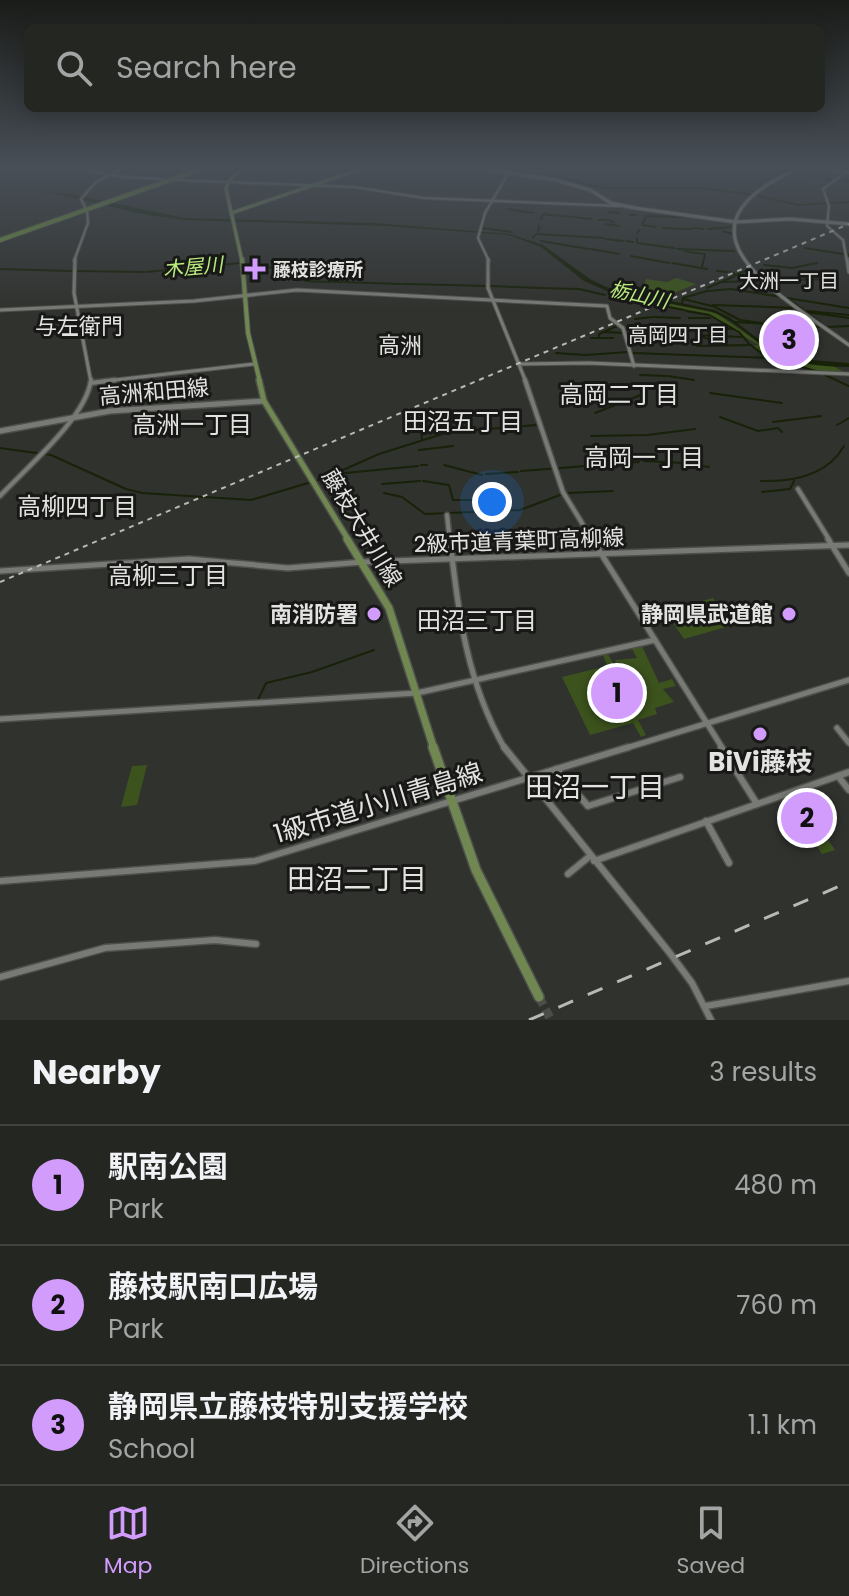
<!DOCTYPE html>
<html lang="en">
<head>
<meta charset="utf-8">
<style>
	body { margin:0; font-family:Poppins,"Noto Sans JP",sans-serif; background:#2c2e2a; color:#f1f3f6 }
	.you { position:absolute; left:492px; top:502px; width:28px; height:28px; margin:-20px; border:6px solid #fff; border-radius:50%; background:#1a73e8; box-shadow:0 0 0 12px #1a73e833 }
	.badge { display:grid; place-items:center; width:52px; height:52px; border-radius:50%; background:#d29cfd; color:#111; font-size:26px; font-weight:700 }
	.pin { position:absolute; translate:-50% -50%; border:4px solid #fff; box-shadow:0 2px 8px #0006 }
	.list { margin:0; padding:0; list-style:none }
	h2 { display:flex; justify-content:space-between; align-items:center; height:104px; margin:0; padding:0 32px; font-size:34px }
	h2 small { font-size:26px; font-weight:400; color:#a3a5a5 }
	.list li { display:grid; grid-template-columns:52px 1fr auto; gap:24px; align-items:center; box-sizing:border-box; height:120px; padding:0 32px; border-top:2px solid #414340 }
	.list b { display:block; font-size:30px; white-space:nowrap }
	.list p { margin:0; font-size:26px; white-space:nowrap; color:#a3a5a5 }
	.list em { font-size:26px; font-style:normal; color:#a3a5a5 }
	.icon { flex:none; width:44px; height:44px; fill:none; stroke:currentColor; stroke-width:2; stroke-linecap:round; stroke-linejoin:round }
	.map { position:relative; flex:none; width:849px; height:1020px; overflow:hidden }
	.search { position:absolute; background:#242622; box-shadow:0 4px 20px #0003; left:24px; right:24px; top:24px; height:88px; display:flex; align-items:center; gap:20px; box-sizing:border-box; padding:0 28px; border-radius:12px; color:#a3a5a5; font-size:30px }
	.sheet { height:464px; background:#242622 }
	nav { display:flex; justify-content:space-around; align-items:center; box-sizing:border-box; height:112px; border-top:2px solid #414340; background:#242622; font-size:22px; color:#a3a5a5 }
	nav a { display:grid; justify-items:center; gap:4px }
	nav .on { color:#d29cfd }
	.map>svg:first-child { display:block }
	.green { fill:#3c531d }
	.water { fill:#172208 }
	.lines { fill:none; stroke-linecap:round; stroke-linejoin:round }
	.stream { stroke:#172208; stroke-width:2 }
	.primary-tunnel { stroke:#4b4d49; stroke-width:9; stroke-dasharray:9 5; stroke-linecap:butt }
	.tertiary-far4-casing { stroke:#4d4f4b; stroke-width:4 }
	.tertiary-far3-casing { stroke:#4d4f4b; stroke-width:5 }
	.tertiary-far2-casing { stroke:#4d4f4b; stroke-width:7 }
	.tertiary-far1-casing { stroke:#4d4f4b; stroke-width:8 }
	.tertiary-casing { stroke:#4d4f4b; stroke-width:9 }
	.secondary-far1-casing { stroke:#4d4f4b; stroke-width:5 }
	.secondary-casing { stroke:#4d4f4b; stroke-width:8 }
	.primary-far4-casing { stroke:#4d4f4b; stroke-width:5 }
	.primary-far3-casing { stroke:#4d4f4b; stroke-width:6 }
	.primary-far2-casing { stroke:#4d4f4b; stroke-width:8 }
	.primary-far1-casing { stroke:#4d4f4b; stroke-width:10 }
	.primary-casing { stroke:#4d4f4b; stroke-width:12 }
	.motorway-casing { stroke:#4d4f4b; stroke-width:6 }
	.tertiary-far4 { stroke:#787a75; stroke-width:2 }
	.tertiary-far3 { stroke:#787a75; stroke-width:3 }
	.tertiary-far2 { stroke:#787a75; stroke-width:4 }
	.tertiary-far1 { stroke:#787a75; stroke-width:5 }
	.tertiary { stroke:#787a75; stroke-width:6 }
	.secondary-far1 { stroke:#787a75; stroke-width:3 }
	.secondary { stroke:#787a75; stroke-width:5 }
	.primary-far4 { stroke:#708751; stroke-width:3 }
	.primary-far3 { stroke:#708751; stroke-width:4 }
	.primary-far2 { stroke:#708751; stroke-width:5 }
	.primary-far1 { stroke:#708751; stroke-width:7 }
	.primary { stroke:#708751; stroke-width:9 }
	.motorway { stroke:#6a8f39; stroke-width:4 }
	.rail-far1 { stroke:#b8b9b6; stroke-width:2; stroke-dasharray:5 5; stroke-linecap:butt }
	.rail { stroke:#b8b9b6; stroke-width:3; stroke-dasharray:16 16; stroke-linecap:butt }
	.poi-dot { fill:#d29cfd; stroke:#181917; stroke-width:3 }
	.labels { text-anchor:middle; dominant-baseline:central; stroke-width:6; stroke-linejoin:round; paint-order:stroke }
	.far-poi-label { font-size:18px; font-weight:bold; fill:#e3e4e1; stroke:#181917; text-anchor:start }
	.far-water-label { font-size:20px; font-style:italic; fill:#baec7e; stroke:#181917 }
	.far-neighbourhood-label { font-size:20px; fill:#e3e4e1; stroke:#181917 }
	.far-quarter-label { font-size:22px; fill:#e3e4e1; stroke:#181917 }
	.street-label { font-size:22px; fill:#e3e4e1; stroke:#181917 }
	.poi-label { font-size:22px; font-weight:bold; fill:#e3e4e1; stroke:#181917; text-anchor:end }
	.neighbourhood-label { font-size:24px; fill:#e3e4e1; stroke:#181917 }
	.near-poi-label { font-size:26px; font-weight:bold; fill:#e3e4e1; stroke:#181917 }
	.near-street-label { font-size:26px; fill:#e3e4e1; stroke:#181917 }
	.near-neighbourhood-label { font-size:28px; fill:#e3e4e1; stroke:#181917 }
</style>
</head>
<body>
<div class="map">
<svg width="849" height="1020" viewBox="0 0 849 1020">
	<rect width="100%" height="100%" fill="#30322e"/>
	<g class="green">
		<polygon points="676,278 696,284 669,295 642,291 646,279 667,282"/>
		<path d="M614,293L716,313L759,343L792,360L833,366L846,373C814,370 781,368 753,346L758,345L710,314L612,295Z"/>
		<polygon points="713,598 733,625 684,639 665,611"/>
		<polygon points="642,646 659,683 672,679 676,686 663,689 674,702 655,708 657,714 638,720 646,735 641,737 633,723 590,735 562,677 607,666 603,655 608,654 619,674 615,660 637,658 632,649"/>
		<polygon points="147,765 137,805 121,807 132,766"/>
		<polygon points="797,794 835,850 822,854 786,798"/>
	</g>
	<path class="water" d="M0,188L71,194L184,218L374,223L510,234L543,245L590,279L606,287L714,310L729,317L769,347L798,359L849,363V367C822,367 792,364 768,349C748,336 732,318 709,311L607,291L584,281L541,247L509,235L386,226L184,220L142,214L51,193Z"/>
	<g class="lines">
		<g class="stream">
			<polyline points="490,167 535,172 603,188 699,188 755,195 798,205 849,202"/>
			<polyline points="766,167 789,172"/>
			<polyline points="796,173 834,180"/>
			<polyline points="836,180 849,181"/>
			<polyline points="508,209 520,211"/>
			<polyline points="636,210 647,211"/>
			<polyline points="521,211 534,213"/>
			<polyline points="608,212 619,213"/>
			<polyline points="551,215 562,216"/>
			<polyline points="630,215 636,215"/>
			<polyline points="564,216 591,219"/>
			<polyline points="647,216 682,217"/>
			<polyline points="646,217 642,225 650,226"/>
			<polyline points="541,219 543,214 550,215"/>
			<polyline points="598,220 605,220"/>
			<polyline points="607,220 614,222"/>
			<polyline points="606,224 619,226"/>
			<polyline points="651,226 656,227"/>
			<polyline points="482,228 512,232"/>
			<polyline points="663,228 681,229"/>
			<polyline points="696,228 703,229"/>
			<polyline points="683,229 688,229"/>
			<polyline points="690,229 694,228"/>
			<polyline points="708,229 733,227"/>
			<polyline points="723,231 732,234"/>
			<polyline points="538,232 539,226"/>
			<polyline points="637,233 639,230"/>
			<polyline points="537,234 604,238"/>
			<polyline points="533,238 535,235"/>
			<polyline points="637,238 637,243 674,248"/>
			<polyline points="606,239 623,241"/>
			<polyline points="541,241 576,247"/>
			<polyline points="626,241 633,242"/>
			<polyline points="578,247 588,249"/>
			<polyline points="805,248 849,255"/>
			<polyline points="590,249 602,251"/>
			<polyline points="677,249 734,251"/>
			<polyline points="603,251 619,254"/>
			<polyline points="685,251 695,253"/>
			<polyline points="697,253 705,254 702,267"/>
			<polyline points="848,254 849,261"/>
			<polyline points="631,256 669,263"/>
			<polyline points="672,263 707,269"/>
			<path d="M245,264L282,269C296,285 323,281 343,282"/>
			<polyline points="764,265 792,268 817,263"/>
			<polyline points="0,269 72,271"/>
			<polyline points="77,271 144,272"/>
			<polyline points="717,271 727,272"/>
			<polyline points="146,272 240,263"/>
			<polyline points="730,272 736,275 750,269"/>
			<polyline points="739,276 758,282"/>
			<polyline points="723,281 735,276"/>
			<polyline points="345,282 369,283"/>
			<polyline points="371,283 401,284"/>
			<polyline points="403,284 450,285"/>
			<polyline points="452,285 486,286"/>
			<polyline points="490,286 516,287"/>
			<polyline points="518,287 539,288"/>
			<polyline points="541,288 579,289 605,295"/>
			<polyline points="707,288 721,282 830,279 827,275"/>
			<polyline points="787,298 849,308"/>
			<polyline points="683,299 712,306"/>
			<polyline points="791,301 806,312 849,318"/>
			<polyline points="682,303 683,298 707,291 731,289 781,297"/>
			<polyline points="713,305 795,308"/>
			<polyline points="663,306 684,310"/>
			<polyline points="713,306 740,320 761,323"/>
			<polyline points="686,311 709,315"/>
			<polyline points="807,311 849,315"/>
			<polyline points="809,314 830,330"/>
			<polyline points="711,316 739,332 750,345"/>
			<polyline points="654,317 680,318"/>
			<polyline points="689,318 710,318"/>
			<polyline points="635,319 652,317"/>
			<polyline points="734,322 820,327"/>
			<polyline points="658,326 691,327"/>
			<polyline points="694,327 714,328"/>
			<polyline points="826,327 849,326"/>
			<polyline points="718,328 733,329"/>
			<polyline points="604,332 646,334"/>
			<polyline points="591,338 613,338"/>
			<polyline points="599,338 599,334 617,326"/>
			<polyline points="723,344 697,335 741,337"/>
			<polyline points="697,346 751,345"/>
			<polyline points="752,346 765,356"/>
			<polyline points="556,353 585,355 628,352"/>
			<polyline points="633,353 769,358"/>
			<polyline points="771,358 819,372"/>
			<polyline points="640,375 666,376"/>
			<polyline points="825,375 849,386"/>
			<polyline points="668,376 694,380"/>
			<polyline points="710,393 782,403"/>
			<polyline points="595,413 643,394"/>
			<polyline points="720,417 758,431 778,428 782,432"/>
			<polyline points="773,422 821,416"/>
			<polyline points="837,425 849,418"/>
			<polyline points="591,436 647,435 695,429"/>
			<polyline points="422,440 420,422 468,415"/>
			<polyline points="0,448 51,455 126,489 142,493 251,500 325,478 379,454 449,432 537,425"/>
			<polyline points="419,450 453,446"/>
			<polyline points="644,461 684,463"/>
			<polyline points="689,464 709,467"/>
			<polyline points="421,465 427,465"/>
			<polyline points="444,465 482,475"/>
			<polyline points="521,471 639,462"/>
			<polyline points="335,474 418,466"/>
			<polyline points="486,474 518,472"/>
			<polyline points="423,481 449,485 453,500 489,500"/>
			<path d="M761,481C793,482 827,476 844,446"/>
			<polyline points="382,484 420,481"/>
			<polyline points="762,492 790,489 794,481"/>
			<polyline points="384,493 402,497 425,514 520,510 560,495"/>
			<polyline points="568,493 613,491"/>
			<polyline points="631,689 636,706"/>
			<polyline points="257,702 266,683 312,672 374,650"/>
			<polyline points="0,716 95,711"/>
		</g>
		<polyline class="primary-tunnel" points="539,997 551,1020"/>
		<defs>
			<g id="tertiary-far4">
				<polyline points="65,167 124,177 162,179"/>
				<polyline points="817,167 849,173"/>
				<polyline points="846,172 823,189 829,206 827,226 843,240 847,261"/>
				<polyline points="176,180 354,187 424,198 620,206"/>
				<polyline points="85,207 81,199 95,183 124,167"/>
				<polyline points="74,261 88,223 87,209"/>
				<polyline points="489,261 478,238 485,213 512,167"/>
			</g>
			<g id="tertiary-far3">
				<polyline points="75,259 74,293 91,382"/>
				<polyline points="488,259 488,288 526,382"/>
				<polyline points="847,259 849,272"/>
				<polyline points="0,310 194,301 297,290 607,306 610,318 623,328 634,366"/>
				<polyline points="520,364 588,363 849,374"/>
				<polyline points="97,382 254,364"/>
			</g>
			<g id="tertiary-far2">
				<polyline points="525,380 563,492 593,541"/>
				<polyline points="91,383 115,380"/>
				<polyline points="798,489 830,541"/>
				<path d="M0,496C26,468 86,418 91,380"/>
				<polyline points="447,515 450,541"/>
			</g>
			<g id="tertiary-far1">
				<path d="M450,539C458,613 467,683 505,749"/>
				<polyline points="592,539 723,749"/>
				<polyline points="828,539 849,573"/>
				<polyline points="0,571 189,559 288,568 363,562 849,545"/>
				<polyline points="0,719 417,693 655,640"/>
				<polyline points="837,728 849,743"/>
				<polyline points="623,749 849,680"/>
			</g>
			<g id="tertiary">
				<polyline points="504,747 669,952 692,983 711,1020"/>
				<polyline points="721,747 757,804"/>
				<polyline points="556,769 588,806 680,777"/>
				<polyline points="838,776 849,790"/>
				<polyline points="706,821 729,863"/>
				<polyline points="594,861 849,772"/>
				<polyline points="568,874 590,856"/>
				<polyline points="0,881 255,861 629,747"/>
				<polyline points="0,977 105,948 215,940 256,944"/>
				<polyline points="706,1006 849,981"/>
			</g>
			<g id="secondary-far1">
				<polyline points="470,167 556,180 590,190 611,203 635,208 736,222 790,219 849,224"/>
				<path d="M802,167C658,228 777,293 849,345"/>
			</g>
			<polyline id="secondary" points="0,431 110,411 264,401"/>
			<g id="primary-far4">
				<polyline points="231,213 367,167"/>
				<polyline points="242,261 226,189 228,182 244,167"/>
			</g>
			<polyline id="primary-far3" points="242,259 248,333 260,382"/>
			<polyline id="primary-far2" points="259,380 264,401 349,541"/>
			<polyline id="primary-far1" points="347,539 389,608 434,749"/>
			<polyline id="primary" points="433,747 476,870 539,997"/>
			<polyline id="motorway" points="0,240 207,167"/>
		</defs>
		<use href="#tertiary-far4" class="tertiary-far4-casing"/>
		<use href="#tertiary-far3" class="tertiary-far3-casing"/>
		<use href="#tertiary-far2" class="tertiary-far2-casing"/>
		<use href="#tertiary-far1" class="tertiary-far1-casing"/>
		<use href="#tertiary" class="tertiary-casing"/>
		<use href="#secondary-far1" class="secondary-far1-casing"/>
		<use href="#secondary" class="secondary-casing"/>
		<use href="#primary-far4" class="primary-far4-casing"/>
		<use href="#primary-far3" class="primary-far3-casing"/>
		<use href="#primary-far2" class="primary-far2-casing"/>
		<use href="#primary-far1" class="primary-far1-casing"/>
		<use href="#primary" class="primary-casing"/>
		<use href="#motorway" class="motorway-casing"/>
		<use href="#tertiary-far4" class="tertiary-far4"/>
		<use href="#tertiary-far3" class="tertiary-far3"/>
		<use href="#tertiary-far2" class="tertiary-far2"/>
		<use href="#tertiary-far1" class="tertiary-far1"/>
		<use href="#tertiary" class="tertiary"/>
		<use href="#secondary-far1" class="secondary-far1"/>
		<use href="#secondary" class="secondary"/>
		<use href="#primary-far4" class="primary-far4"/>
		<use href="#primary-far3" class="primary-far3"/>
		<use href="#primary-far2" class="primary-far2"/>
		<use href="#primary-far1" class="primary-far1"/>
		<use href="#primary" class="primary"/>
		<use href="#motorway" class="motorway"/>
		<polyline class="rail-far1" points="0,582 849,224"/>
		<polyline class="rail" points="529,1020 849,882"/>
	</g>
	<linearGradient id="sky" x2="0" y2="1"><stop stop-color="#1a1c19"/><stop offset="0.54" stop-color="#484f57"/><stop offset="1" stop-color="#484f57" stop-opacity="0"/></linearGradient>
	<rect width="849" height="310" fill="url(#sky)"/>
	<g class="poi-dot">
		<path d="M251 257h8v8h8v8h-8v8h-8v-8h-8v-8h8z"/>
		<circle cx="374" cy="614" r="8"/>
		<circle cx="789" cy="614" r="8"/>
		<circle cx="760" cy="734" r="8"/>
	</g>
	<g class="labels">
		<g class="far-poi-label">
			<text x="273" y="269">藤枝診療所</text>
		</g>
		<g class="far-water-label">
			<text transform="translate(193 267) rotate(-5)">木屋川</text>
			<text transform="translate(639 295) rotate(13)">栃山川</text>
		</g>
		<g class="far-neighbourhood-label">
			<text x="789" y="281">大洲一丁目</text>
			<text x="678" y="335">高岡四丁目</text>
		</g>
		<g class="far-quarter-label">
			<text x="79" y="326">与左衛門</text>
			<text x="400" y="345">高洲</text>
		</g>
		<g class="street-label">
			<text transform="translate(154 392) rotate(-5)">高洲和田線</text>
			<text transform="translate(362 528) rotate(59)">藤枝大井川線</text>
			<text transform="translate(519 541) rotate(-2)">2級市道青葉町高柳線</text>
		</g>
		<g class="poi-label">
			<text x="358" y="614">南消防署</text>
			<text x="773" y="614">静岡県武道館</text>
		</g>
		<g class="neighbourhood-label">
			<text x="619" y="394">高岡二丁目</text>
			<text x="463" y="421">田沼五丁目</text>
			<text x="192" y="424">高洲一丁目</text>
			<text x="644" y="457">高岡一丁目</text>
			<text x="77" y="506">高柳四丁目</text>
			<text x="168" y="575">高柳三丁目</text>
			<text x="477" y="620">田沼三丁目</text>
		</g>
		<g class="near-poi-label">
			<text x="760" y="762">BiVi藤枝</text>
		</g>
		<g class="near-street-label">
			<text transform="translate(378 803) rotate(-17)">1級市道小川青島線</text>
		</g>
		<g class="near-neighbourhood-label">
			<text x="595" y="787">田沼一丁目</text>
			<text x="357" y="879">田沼二丁目</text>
		</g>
	</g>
</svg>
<div class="you"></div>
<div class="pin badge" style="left:617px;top:693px">1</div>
<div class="pin badge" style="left:807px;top:818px">2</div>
<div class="pin badge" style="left:789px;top:340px">3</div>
<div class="search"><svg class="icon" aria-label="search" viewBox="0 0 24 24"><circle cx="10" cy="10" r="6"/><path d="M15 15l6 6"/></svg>Search here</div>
</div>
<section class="sheet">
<h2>Nearby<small>3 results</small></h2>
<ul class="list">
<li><span class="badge">1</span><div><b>駅南公園</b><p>Park</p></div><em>480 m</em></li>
<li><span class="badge">2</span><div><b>藤枝駅南口広場</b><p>Park</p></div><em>760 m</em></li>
<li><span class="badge">3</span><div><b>静岡県立藤枝特別支援学校</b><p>School</p></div><em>1.1 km</em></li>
</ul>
</section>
<nav>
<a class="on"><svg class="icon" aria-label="map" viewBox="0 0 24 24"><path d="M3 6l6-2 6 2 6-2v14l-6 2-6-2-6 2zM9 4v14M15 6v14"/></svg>Map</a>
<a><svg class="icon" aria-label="directions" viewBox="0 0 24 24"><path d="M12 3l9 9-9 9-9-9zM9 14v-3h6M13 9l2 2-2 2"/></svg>Directions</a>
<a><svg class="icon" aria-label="saved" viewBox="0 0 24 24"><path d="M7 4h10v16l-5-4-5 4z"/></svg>Saved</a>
</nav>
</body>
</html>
